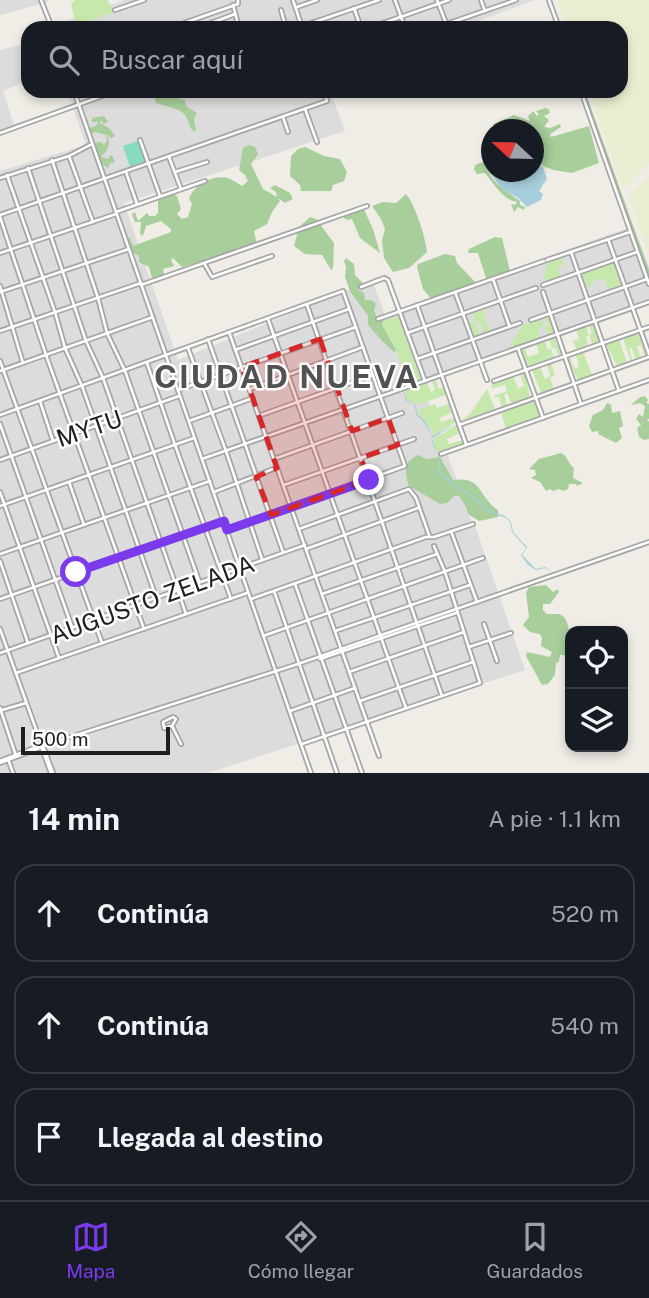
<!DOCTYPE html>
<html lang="es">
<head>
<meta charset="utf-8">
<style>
	body { margin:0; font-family:"Public Sans",sans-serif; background:#20242c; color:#f1f3f6 }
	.controls { position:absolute; right:21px; bottom:21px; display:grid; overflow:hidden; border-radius:14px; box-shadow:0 4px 10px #0003 }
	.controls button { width:63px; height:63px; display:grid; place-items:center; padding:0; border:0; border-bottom:2px solid #363941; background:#171b24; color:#f1f3f6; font:35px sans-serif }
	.compass { position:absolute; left:481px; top:119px; width:63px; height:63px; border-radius:50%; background:#171b24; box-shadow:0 4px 10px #0003; rotate:292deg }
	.scale { position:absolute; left:21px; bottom:18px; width:149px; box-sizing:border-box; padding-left:7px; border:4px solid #1f1f1f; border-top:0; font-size:19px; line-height:24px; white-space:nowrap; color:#1f1f1f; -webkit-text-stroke:5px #fff; paint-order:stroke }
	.stop { position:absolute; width:21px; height:21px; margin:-16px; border:5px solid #7c3aed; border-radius:50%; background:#fff }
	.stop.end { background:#7c3aed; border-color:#fff; box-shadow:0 2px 7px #0008 }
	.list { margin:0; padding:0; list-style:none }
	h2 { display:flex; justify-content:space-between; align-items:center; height:91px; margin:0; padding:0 28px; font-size:30px }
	h2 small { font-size:23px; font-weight:400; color:#9ea1a6 }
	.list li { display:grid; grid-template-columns:46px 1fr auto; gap:21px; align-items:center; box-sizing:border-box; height:98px; margin:0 14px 14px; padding:0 14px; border:2px solid #363941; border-radius:21px }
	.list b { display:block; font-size:26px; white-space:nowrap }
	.list em { font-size:23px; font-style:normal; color:#9ea1a6 }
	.icon { flex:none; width:38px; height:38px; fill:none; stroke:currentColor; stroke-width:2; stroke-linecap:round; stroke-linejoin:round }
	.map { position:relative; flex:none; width:649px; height:773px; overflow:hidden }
	.search { position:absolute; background:#171b24; box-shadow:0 4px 10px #0003; left:21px; right:21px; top:21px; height:77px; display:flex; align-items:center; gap:18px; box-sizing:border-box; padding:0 24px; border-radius:21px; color:#9ea1a6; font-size:26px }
	.sheet { height:427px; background:#171b24 }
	nav { display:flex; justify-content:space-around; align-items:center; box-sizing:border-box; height:98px; border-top:2px solid #363941; background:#171b24; font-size:19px; color:#9ea1a6 }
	nav a { display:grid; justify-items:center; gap:4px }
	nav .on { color:#7c3aed }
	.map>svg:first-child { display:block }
	.residential { fill:#dddcdc }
	.farmland { fill:#eaeed1 }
	.grass { fill:#c7e8ad }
	.forest { fill:#a8ce9b }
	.pitch { fill:#86dcbe }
	.water { fill:#a7cedc }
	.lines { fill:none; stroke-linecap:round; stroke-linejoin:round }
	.minor-casing { stroke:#a6a6a6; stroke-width:6 }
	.tertiary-casing { stroke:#a6a6a6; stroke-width:8 }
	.minor { stroke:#fff; stroke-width:2.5 }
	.tertiary { stroke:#fff; stroke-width:4.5 }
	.route { stroke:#7c3aed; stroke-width:9 }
	.marked { fill:#d62828; fill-opacity:0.2; stroke:#d62828; stroke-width:5; stroke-dasharray:14 9; stroke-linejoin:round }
	.labels { text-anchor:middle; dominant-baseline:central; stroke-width:5; stroke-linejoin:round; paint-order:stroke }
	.street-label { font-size:24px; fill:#1f1f1f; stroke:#fff }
	.district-label { font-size:32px; font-weight:bold; letter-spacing:2px; fill:#525252; stroke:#fff }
</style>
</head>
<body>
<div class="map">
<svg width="649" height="773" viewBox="0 0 649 773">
	<rect width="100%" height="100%" fill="#efede5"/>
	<g class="residential">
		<polygon points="0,0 47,0 48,2 0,15"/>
		<polygon points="124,0 535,0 459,28 46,28"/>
		<polygon points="28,43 28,80 3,91 14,125 0,130 0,50"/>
		<polygon points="67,91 330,91 345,131 124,203 178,360 372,280 385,315 633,226 649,267 649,299 422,383 472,523 474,523 525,670 208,773 0,773 0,171 86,145"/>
	</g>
	<g class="farmland">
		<polygon points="557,0 649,0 649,162 623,188 589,91 621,91 621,28 567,28"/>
		<polygon points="649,176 649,255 629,196"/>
	</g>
	<g class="grass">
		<polygon points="75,0 108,0 109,4 115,9 112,13 76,25 71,4"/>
		<polygon points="562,257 565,265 558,268 561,277 543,283 547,262"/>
		<polygon points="614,263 622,285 608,290 604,278 591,282 591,286 586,287 582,274"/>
		<polygon points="483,308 489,332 484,334 480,322 476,323 480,335 473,338 468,324 475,321 472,313"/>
		<polygon points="398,316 421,379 406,385 402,366 391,339 377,323"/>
		<polygon points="548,316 554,333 548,336 544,327 538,329 541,338 508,349 523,325 541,319 544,327 548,326 545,317"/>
		<polygon points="594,324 599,341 592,344 589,335 586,337 588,345 576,349 573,341 579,339 576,330 586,327 589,335 592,334 589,325"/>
		<polygon points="639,333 647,356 645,357 641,345 637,346 641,358 636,360 632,348 629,349 633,361 631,362 623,338"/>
		<polygon points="555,338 561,354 558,355 555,347 551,349 554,357 527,366 521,350 525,349 528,357 539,353 536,344 545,341 548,350 552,348 549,340"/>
		<polygon points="619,339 627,363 617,366 606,344"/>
		<polygon points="583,352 592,375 578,380 567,357 570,357 574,368 579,367 576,354"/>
		<polygon points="551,363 555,375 550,378 554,389 541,393 532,370 540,367 545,379 550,376 547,365"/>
		<polygon points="525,372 530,397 511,403 507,393 504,395 507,405 502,407 499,397 495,398 494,396 507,391 505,385 492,389 491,385 513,376 518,388 524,386 520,374"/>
		<polygon points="436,380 439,389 444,387 446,395 417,405 407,399 405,391 427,383 431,392 435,390 432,381"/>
		<polygon points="487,389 495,409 460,421 470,414"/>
		<polygon points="535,401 541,417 506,429 501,413"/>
		<polygon points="450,403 453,412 440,418 441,422 454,418 456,422 432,436 432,431 417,410 435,404 437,408"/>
		<polygon points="457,424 460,433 447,439 449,444 462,440 464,444 439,453 434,446 434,439"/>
	</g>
	<g class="forest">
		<path d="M144,91H157L158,93L168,91L165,92V95L185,100L186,106L197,113L194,119L196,130L194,132C188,127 190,121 185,115C179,108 165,106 156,103L155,98Z"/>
		<polygon points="580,91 585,91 649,270 649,286"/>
		<polygon points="546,108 549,110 550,113 544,116 549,120 544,127 550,128 560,124 561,127 550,134 551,137 589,126 599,163 572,173 553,170 534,162 534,130 494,129 493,124 514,115 530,121 528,116 533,111 537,116 539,114 536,111"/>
		<path d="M104,116L108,122L103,124L102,120L100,123L109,128L115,136L111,138L106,134C112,142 108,151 101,157L108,159L111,155L113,157L115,162L110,163L108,168L102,164L94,146L95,143L101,142L104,145L107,140L106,135L95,132L91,134L89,128L96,126L98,122H92V118Z"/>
		<path d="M249,145L255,147L258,154L251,164L263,189L277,197L276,192L270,188L275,185L290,193L293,199L285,203L278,198L280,201L272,212L267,224L254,231L257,245L182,267L173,258L171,260L174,266L163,269L165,279L156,283L153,282L149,267L139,262V256L131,252L126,237L130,238L133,246L171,232V229L161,221L146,226L143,236L140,234L141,222H135L132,214L135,212L138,221L147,213L149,216H155L158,213V199L171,192L177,196L181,209L177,214L182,219L188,217L192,204L189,198C195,185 213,174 227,178C232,179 237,183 242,186L248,181L245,175L239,170L243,148Z"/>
		<polygon points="305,147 324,156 340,159 347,172 344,181 333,185 331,191 301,191 300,185 290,176 291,156 298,149"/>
		<path d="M491,159L487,168C493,185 507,191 520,201V205L525,207L524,210L518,207L514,212L511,204L515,205L517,202C503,200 494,184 485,173L477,174L474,169L475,165Z"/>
		<path d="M406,194C415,204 426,239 427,252L409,268L393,272L384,258L382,240L385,229L381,219L372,206L383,202L396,203Z"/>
		<polygon points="362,205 373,229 380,253 360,238 352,219 347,220 344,218 344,213"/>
		<polygon points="310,217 316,219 334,243 333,268 331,270 322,255 305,254 294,246 299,227"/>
		<polygon points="495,237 502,238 510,271 508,274 489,279 486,278 478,253 468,253 469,249"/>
		<polygon points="445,254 455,256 457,263 476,283 432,300 423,289 417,267 418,264"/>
		<polygon points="346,258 354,264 355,275 364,284 359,287 358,290 364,293 365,300 371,300 376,304 374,310 376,316 386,317 382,323 383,327 396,350 394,352 383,342 368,325 368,316 350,291 345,277 346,267 344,261"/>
		<polygon points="645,396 648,400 646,403 649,404 649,419 647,419 649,422 649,439 644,440 639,437 637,428 641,425 636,419 639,414 643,417 645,406 640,403 631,405 640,397"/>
		<polygon points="607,403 611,405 612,413 620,411 623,426 619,428 622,438 616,443 598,434 599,431 592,432 589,426 593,415 603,410"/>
		<path d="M561,453C568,456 568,464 574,468L573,478L583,483L577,486L576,484H569L568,489L563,491L559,489L553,491L550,489L546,491L540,482L531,478L536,475L535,470L529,469L539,459Z"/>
		<path d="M418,455L427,459L440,457L453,480C483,476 477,496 498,510V517L479,521L468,514L466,507L459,496H454L447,503L440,504L411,487L408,484C405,469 403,463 418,455Z"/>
		<path d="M546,585L553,592L558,589L559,592L550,604H543V610L547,614C548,614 558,614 559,614C574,618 570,656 570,668L564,655H560L559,662L556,663L555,675L548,684L542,685L526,656L527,652L550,657L552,652L541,646L542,638L540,634L530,632L523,625L529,617L526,593L529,587Z"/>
	</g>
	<polygon class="pitch" points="138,141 145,162 130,167 123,146"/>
	<g class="water">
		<polygon points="534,162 543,167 547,179 539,191 543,194 541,200 527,207 518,198 502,189 488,170 491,164 491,172 534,172"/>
		<path d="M404,389L406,399L415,404L418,415C426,420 430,428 431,437L458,422L431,439C435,451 441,461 440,473L484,504L490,511L505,516L511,522L513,532L527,547L522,555L536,569L545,567L554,573L545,568L536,570L528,565L521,555L526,548L512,532L510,522L506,518L489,512L483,505L439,474C440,460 431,424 417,416L414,404L405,400Z"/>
	</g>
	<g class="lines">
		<defs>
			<g id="minor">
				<polyline points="41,0 52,28"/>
				<polyline points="293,0 302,27"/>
				<polyline points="395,0 405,28"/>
				<polyline points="437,0 446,23"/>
				<polyline points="481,0 485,11"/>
				<polyline points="549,0 559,28"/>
				<polyline points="233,5 239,28"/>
				<polyline points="297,7 317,0"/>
				<polyline points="354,8 361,28"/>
				<polyline points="115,10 144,0"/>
				<polyline points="281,10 286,28"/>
				<polyline points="170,28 238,4 238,0"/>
				<polyline points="198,28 235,14"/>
				<polyline points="297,28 379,0"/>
				<polyline points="369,28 449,0"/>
				<polyline points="435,28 516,0"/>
				<polyline points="74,91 311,773"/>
				<polyline points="581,91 649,284"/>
				<polyline points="305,109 317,142"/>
				<polyline points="283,117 288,132"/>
				<polyline points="0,133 116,91"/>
				<polyline points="140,140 160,196"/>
				<polyline points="69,156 93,222"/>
				<polyline points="169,157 181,189"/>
				<polyline points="52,160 98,298 107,333 125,371 199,581"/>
				<polyline points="28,168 86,341 103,378 186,614"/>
				<polyline points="126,172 137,204"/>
				<polyline points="175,172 207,162"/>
				<polyline points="7,175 55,312 65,348 82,386 156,597"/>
				<polyline points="0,178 69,156 92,144"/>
				<polyline points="116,212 205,181"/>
				<polyline points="0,215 327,101 323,91"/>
				<polyline points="0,217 46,355 144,629"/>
				<polyline points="608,239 649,354"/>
				<polyline points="571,252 619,391"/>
				<polyline points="0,253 116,214"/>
				<polyline points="547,260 630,232"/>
				<polyline points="204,263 212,277 272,256"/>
				<polyline points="493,279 509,325"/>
				<polyline points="141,285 367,206"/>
				<polyline points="543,285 637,252"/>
				<polyline points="0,286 23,363"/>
				<polyline points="361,287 384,278 388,280 425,381"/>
				<polyline points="0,292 129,249"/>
				<polyline points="455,292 487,380"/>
				<polyline points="543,292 581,404"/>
				<polyline points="307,305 442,696"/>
				<polyline points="417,305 466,444"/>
				<polyline points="268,319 406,708"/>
				<polyline points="378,319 544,261"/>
				<polyline points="531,320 647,279"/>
				<polyline points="0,331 141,283"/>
				<polyline points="229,332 379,756"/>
				<polyline points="407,333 536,288"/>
				<polyline points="208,339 283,552"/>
				<polyline points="188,348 226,451 262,559"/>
				<polyline points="518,348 543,418"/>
				<polyline points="235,350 349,309"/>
				<polyline points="417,359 520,323"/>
				<polyline points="0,361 102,643"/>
				<polyline points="147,363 175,445 231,599"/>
				<polyline points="0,371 153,317"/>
				<polyline points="494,381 649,327"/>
				<polyline points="250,389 363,347"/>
				<polyline points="178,390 356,327"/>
				<polyline points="40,401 53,441"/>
				<polyline points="0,415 343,291 405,466 227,530"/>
				<polyline points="261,415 373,375"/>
				<polyline points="189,421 253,398"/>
				<polyline points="0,424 72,627"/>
				<polyline points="459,425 649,357"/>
				<polyline points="441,454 649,380"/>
				<polyline points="202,459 649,302"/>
				<polyline points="274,459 402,413"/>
				<polyline points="0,460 179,396"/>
				<polyline points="69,482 84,525"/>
				<polyline points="284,485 414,439"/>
				<polyline points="0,492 59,658"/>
				<polyline points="214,492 276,468"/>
				<polyline points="0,506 194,438"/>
				<polyline points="299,529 409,489 416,498 429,535"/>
				<polyline points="451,531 477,602"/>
				<polyline points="306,549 418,508"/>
				<polyline points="0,554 210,481"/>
				<polyline points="0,561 28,643"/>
				<polyline points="295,584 362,773"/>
				<polyline points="274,591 337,773"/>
				<polyline points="322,594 437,554"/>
				<polyline points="0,599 224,521"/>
				<polyline points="251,599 426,537 434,537 473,524"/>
				<polyline points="484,624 497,661"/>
				<polyline points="0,629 42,746 298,664 649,542"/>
				<polyline points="335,631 470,585"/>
				<polyline points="263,636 483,558"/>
				<polyline points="469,647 511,633"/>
				<polyline points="0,653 305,545"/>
				<polyline points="320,659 456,613"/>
				<polyline points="349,672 464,632"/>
				<polyline points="16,673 247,593"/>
				<polyline points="360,701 473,662"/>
				<polyline points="0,708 16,756"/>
				<polyline points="2,710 26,703"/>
				<polyline points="290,711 355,688"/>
				<polyline points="172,726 164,728 163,722 173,717 176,719 172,726 181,744"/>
				<polyline points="302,744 480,683 445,572 434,546"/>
				<polyline points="8,759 13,773"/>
			</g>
			<polyline id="tertiary" points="0,762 42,746 52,773"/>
		</defs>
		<use href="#minor" class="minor-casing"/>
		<use href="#tertiary" class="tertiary-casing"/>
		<use href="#minor" class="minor"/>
		<use href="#tertiary" class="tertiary"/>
	</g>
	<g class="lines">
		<polyline class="route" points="76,572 224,521 227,530 369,480"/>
	</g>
	<path class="marked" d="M320,339L352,431L388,418L398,445L361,458L369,480L271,515L256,477L277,468L242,367Z"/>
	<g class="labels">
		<g class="street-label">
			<text transform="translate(89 428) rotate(-19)">MYTU</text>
			<text transform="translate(152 599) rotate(-20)">AUGUSTO ZELADA</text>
		</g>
		<g class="district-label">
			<text x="287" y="376">CIUDAD NUEVA</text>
		</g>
	</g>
</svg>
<div class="controls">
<button><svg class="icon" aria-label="locate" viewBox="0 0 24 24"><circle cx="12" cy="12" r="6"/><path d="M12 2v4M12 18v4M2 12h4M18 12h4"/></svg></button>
<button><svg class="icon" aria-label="layers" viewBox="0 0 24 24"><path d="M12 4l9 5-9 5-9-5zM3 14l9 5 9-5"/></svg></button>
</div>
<svg class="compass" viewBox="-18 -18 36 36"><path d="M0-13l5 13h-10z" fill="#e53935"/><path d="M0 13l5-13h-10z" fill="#9ea1a6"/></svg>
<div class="scale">500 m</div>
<div class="stop" style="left:76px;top:572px"></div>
<div class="stop end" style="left:369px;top:480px"></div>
<div class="search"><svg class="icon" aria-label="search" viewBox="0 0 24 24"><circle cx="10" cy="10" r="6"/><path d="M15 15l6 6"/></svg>Buscar aquí</div>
</div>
<section class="sheet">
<h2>14 min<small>A pie · 1.1 km</small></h2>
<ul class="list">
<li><svg class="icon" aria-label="ahead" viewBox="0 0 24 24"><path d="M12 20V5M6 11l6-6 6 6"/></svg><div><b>Continúa</b></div><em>520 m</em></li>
<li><svg class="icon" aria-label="ahead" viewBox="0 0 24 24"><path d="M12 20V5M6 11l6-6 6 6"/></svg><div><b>Continúa</b></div><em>540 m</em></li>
<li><svg class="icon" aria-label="arrive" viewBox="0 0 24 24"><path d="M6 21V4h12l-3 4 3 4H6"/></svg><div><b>Llegada al destino</b></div></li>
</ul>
</section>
<nav>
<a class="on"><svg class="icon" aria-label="map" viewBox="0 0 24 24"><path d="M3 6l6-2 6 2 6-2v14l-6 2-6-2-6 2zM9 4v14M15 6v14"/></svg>Mapa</a>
<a><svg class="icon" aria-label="directions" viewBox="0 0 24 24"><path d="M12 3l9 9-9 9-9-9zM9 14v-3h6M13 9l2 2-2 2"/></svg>Cómo llegar</a>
<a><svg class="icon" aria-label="saved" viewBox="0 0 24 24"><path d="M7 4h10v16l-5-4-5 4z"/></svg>Guardados</a>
</nav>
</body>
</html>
